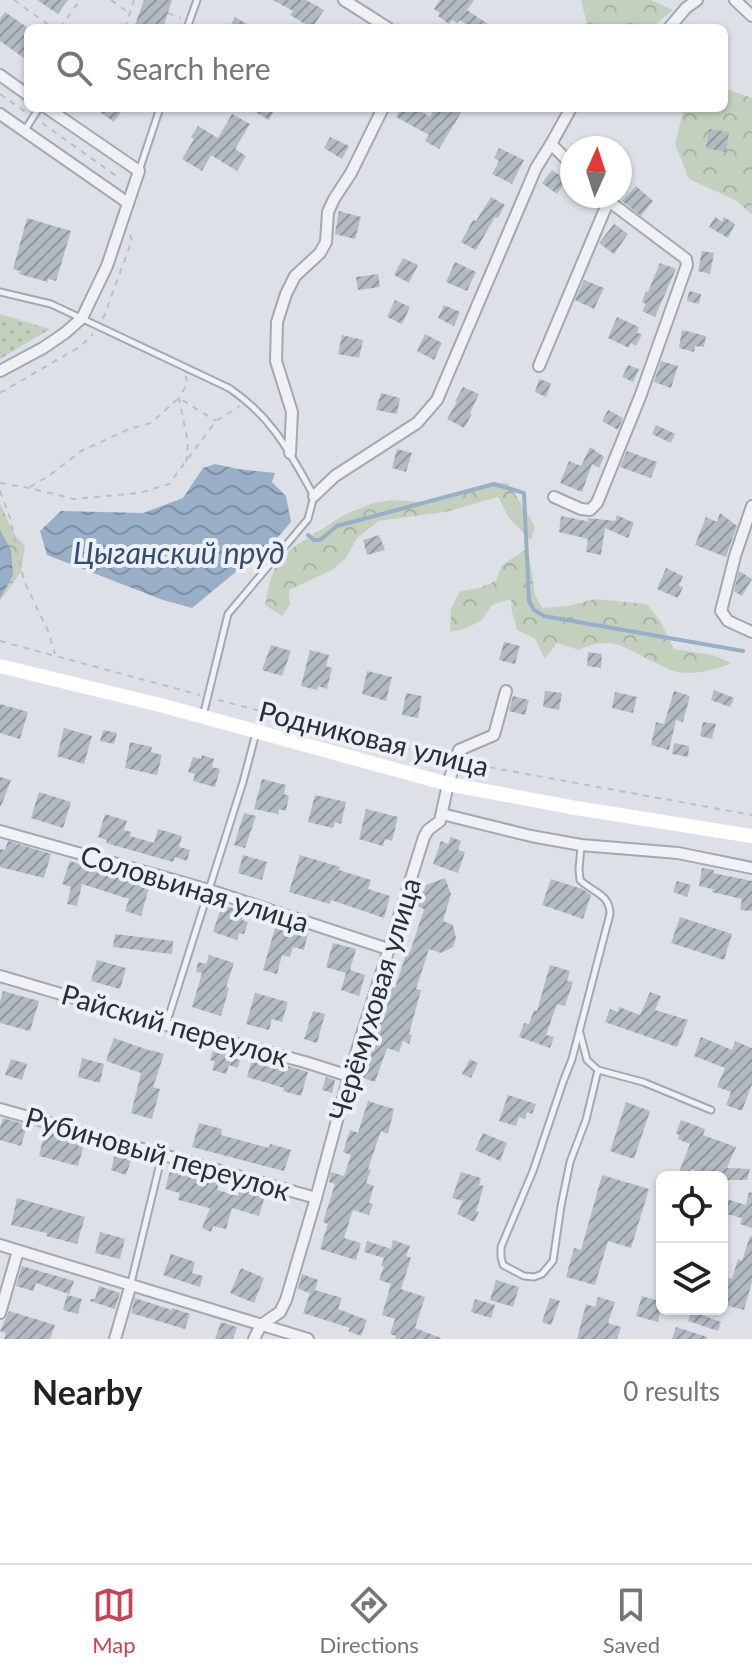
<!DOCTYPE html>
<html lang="en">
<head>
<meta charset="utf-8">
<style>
	body { margin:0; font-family:Lato,sans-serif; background:#f2f2f2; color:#222 }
	.controls { position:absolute; right:24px; bottom:24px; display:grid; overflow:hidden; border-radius:12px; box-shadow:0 2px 6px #0004 }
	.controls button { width:72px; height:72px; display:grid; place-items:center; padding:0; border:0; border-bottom:2px solid #e0e0e0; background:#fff; color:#222; font:40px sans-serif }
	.compass { position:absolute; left:560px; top:136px; width:72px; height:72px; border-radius:50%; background:#fff; box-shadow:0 2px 6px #0004; rotate:3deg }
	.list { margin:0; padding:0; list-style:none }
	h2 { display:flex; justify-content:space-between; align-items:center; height:104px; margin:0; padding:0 32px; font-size:34px }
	h2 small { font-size:26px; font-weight:400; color:#767676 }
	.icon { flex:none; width:44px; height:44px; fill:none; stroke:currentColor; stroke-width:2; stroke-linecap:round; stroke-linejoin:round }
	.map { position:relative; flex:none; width:752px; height:1339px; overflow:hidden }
	.search { position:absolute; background:#fff; box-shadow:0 2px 6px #0004; left:24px; right:24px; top:24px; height:88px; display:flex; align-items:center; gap:20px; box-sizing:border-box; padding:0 28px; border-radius:12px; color:#767676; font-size:30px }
	.sheet { height:224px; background:#fff }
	nav { display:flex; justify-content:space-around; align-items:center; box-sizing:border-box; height:112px; border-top:2px solid #e0e0e0; background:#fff; font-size:22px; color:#767676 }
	nav a { display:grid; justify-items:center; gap:4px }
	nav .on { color:#cb4257 }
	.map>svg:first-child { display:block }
	.grass { fill:url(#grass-dots) }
	.forest { fill:url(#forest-crowns) }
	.water { fill:url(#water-waves) }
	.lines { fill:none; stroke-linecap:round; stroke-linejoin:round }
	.stream { stroke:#98afc7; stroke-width:4 }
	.building { fill:url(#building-hatch) }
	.service-casing { stroke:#a3a8b1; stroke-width:9 }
	.minor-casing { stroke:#a3a8b1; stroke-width:14 }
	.path { stroke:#bbbfc5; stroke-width:2; stroke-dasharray:6 6; stroke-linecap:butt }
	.service { stroke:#eff1f5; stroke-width:5 }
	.minor { stroke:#eff1f5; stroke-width:10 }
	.secondary { stroke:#fff; stroke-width:14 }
	.labels { text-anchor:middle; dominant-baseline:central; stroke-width:8; stroke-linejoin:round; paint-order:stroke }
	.street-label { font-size:28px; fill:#272f3d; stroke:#ecf0f4 }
	.water-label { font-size:30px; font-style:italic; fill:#324d70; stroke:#ecf0f4 }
</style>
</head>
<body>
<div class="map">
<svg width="752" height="1339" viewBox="0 0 752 1339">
	<defs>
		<pattern id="grass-dots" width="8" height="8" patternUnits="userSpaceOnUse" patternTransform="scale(2)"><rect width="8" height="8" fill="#c3d0be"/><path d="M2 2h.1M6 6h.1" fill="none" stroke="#a8b3a4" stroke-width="1.8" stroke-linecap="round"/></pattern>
		<pattern id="forest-crowns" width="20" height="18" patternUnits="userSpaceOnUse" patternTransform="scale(2)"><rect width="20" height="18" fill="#c3d0be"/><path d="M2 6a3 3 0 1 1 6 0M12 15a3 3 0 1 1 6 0" fill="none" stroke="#a8b3a4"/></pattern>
		<pattern id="water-waves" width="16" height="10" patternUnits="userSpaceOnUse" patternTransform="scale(2)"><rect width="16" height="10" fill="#98afc7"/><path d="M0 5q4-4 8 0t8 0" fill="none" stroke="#7c8fa3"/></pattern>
		<pattern id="building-hatch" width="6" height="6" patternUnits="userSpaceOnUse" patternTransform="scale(2)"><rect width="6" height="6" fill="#b4bac3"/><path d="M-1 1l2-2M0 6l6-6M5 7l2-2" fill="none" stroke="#9298a0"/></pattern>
	</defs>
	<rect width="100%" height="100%" fill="#dde1e7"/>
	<polygon class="grass" points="0,314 50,329 0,359"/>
	<g class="forest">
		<polygon points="581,0 651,0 673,10 651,28 588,28"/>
		<polygon points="724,88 752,98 752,215 737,201 689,179 675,144 684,108 724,108"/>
		<polygon points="491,483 508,483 535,526 531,541 509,518 498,497 445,512 379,521 357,538 346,558 332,570 289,590 290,605 282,616 265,605 269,585 277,561 295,546 344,515 373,503 392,500 419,502 443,500 458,492 477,490"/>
		<polygon points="0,504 15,535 25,546 21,572 0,601"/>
		<path d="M528,548L535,595L542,608L568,606L596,599L647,604L660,621L674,649L712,655L732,663C714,670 697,675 677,672C671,671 665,667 660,665C628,651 614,633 579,650L557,643L545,659L535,639L517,630L512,612L511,599L492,605L481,621L464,629L450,632L451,609L460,591L479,588L496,581L502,565Z"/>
	</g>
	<g class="water">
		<polygon points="215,464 238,469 275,473 272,482 286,496 291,522 278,537 192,608 163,600 47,555 40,531 61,511 143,513 183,498 203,468"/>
		<polygon points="0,530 11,550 13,575 0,599"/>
	</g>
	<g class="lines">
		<polyline class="stream" points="308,535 314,540 320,540 337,526 494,484 524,493 529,601 534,610 544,616 743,651"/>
	</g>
	<g class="building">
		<polygon points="37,0 68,0 58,14"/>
		<polygon points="144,0 172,0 163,28 134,28"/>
		<polygon points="273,0 306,0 324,10 312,28 290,15 293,11"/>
		<polygon points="440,0 474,0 467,10 494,28 472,28 460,20 457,23 452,20 449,24 438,16 440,13 434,9"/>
		<polygon points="5,12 28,28 28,61 0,41 0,19"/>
		<polygon points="235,17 254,28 229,28"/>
		<polygon points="94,108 124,108 114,122"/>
		<polygon points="249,108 275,108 269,120"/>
		<polygon points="401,108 415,108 430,117 435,108 464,108 439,149 425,141 429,135 396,117"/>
		<polygon points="232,114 250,124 235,149 246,156 237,171 211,155 202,171 182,159 194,139 191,137 198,126 218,138"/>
		<polygon points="709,129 729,132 726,152 706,148"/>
		<polygon points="330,137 349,146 342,159 324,148"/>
		<polygon points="499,148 524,160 512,184 492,174 499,161 494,158"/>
		<polygon points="552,170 566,180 557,194 542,183"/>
		<polygon points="636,186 653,201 641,216 622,201"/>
		<polygon points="491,197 505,205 498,218 495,217 476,250 461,242 473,220 476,221"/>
		<polygon points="339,211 361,217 355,239 335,234"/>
		<polygon points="715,217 722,222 724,217 735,224 728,238 709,227"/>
		<polygon points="27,218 71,231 56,281 48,279 48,282 19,274 20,271 13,269"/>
		<polygon points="614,224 628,234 614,254 599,243"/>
		<polygon points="702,251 714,253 710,274 698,271"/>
		<polygon points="403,258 418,265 409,283 394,275"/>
		<polygon points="455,262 476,272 467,291 446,282"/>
		<polygon points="660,263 676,269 655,317 642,311 646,304 642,302 646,291 648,292"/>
		<polygon points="378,274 380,287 358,290 356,277"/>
		<polygon points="584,280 604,288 594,309 575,300"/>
		<polygon points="689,291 701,294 699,304 687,301"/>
		<polygon points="395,300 410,307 402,324 387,317"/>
		<polygon points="444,305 460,312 454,326 438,318"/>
		<polygon points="617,317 639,327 637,333 642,334 636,346 631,343 629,348 608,338"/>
		<polygon points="682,330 706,336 704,347 695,346 694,352 679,348"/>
		<polygon points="425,334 442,343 434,360 417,351"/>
		<polygon points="342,335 363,340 359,358 338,354"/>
		<polygon points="661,361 678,366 671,388 654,382"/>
		<polygon points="628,365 639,369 633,382 622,377"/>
		<polygon points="539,379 551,383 546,397 535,392"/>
		<polygon points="463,387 479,394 470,413 472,414 464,428 447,419 457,402 455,401"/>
		<polygon points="381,393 400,398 397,414 376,410"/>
		<polygon points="608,410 623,418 618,430 602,421"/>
		<polygon points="656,425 675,434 671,443 652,434"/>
		<polygon points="590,447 604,457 599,468 592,464 582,492 560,483 569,461 581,466"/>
		<polygon points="397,449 412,453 406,472 392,468"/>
		<polygon points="627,451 657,462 651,478 620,467"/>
		<polygon points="720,513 737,526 726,557 695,545 706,517 717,522"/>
		<polygon points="617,515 634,523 628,538 605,528 601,555 586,552 588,539 559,532 561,516 591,522 587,520 588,518 615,521"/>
		<polygon points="379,535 385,550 367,555 363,540"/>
		<polygon points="666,568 683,576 679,586 683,587 678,598 657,589"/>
		<polygon points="739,571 752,579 742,596 734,591"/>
		<polygon points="504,642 520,646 515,664 499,660"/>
		<polygon points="271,645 291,651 282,676 262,670"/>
		<polygon points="310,650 329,655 326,666 332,668 327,689 318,686 317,690 301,686"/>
		<polygon points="588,652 602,654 601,668 587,666"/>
		<polygon points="367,671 392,677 386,701 362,694"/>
		<polygon points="714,690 734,698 730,707 711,700"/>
		<polygon points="545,691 562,693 559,710 543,707"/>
		<polygon points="674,691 690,696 683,722 676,720 669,750 651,745 656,722 664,724"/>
		<polygon points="615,692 637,697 633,713 612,708"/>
		<polygon points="406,693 422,696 418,718 402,715"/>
		<polygon points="513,696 529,700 525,715 509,711"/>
		<polygon points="0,704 28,712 20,739 0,733"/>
		<polygon points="703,722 716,724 712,739 700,736"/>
		<polygon points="64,728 92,736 84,764 57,756"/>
		<polygon points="103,730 117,733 114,744 100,741"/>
		<polygon points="130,742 152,747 151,752 162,755 157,775 125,768"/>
		<polygon points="674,743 689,746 688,757 672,754"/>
		<polygon points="202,755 214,759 212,767 220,769 215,787 193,781 195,774 188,772 193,757 201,759"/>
		<polygon points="0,777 11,780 1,806 0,806"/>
		<polygon points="262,779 286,785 284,794 289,796 286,811 279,809 278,814 254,809"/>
		<polygon points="39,792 71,802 63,828 31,818"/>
		<polygon points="315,795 346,802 341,824 335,822 333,828 308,822"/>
		<polygon points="366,809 398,817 392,841 385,839 383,846 359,839"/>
		<polygon points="244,813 256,816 245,848 234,845"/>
		<polygon points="105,814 127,821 124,830 131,832 130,836 154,843 158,829 182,836 179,847 190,850 187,861 175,857 173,862 106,843 107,840 98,837"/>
		<polygon points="451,837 461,841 458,850 465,852 458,873 433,864 441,841 448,844"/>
		<polygon points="8,841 51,854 44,878 0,867 0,849 5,850"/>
		<polygon points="243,855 267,862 262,880 238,873"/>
		<polygon points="300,855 340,867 339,870 371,880 368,889 390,896 384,918 331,900 330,904 289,892"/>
		<polygon points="70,861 98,870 99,867 111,871 111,873 131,879 132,877 144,880 143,882 150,884 141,916 125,911 129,899 82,884 77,906 67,904 71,887 62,884"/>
		<polygon points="702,868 714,870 713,873 752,881 752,911 740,910 742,899 712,892 713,889 699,886"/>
		<polygon points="445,878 451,894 443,921 453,925 456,939 453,947 441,953 429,949 416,989 421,990 409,1034 412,1035 409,1044 403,1041 399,1052 387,1048 375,1082 357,1076 363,1058 367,1060 381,1016 384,1017 392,987 395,988 407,951 410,952 424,909 411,904 416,889 424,891 426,885"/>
		<polygon points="551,879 582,889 591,895 583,919 542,905"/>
		<polygon points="677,881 691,885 687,897 673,892"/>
		<polygon points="222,905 245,912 242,920 248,922 244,934 239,933 237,940 213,932"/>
		<polygon points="680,917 732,934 724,960 671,943"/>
		<polygon points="276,924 308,933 304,950 293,947 290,957 282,955 277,974 263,970"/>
		<polygon points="115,934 173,941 172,954 113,947"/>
		<polygon points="333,943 356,949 350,970 365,975 359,996 341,990 346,973 326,967"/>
		<polygon points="209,955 234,963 226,987 229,988 221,1016 192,1007 202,973 196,972 198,962 206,964"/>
		<polygon points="97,960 126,968 120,989 91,981"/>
		<polygon points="550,965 570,971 567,981 573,982 565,1006 557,1004 546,1035 554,1037 550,1048 519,1037 524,1023 529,1024 534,1010 537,1011"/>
		<polygon points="3,991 39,1001 30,1031 0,1023 0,1002"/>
		<polygon points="650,992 661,996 655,1010 688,1020 677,1047 605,1022 610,1009 618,1012 619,1007 640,1015"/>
		<polygon points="255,993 288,1002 282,1022 272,1019 269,1030 246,1024"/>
		<polygon points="313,1011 325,1014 317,1043 304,1039"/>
		<polygon points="701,1037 732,1050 735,1041 752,1048 752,1084 742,1111 726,1105 731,1092 717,1087 725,1068 694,1056"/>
		<polygon points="114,1038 151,1051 151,1050 164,1054 153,1087 160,1089 152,1119 131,1113 141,1073 106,1061"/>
		<polygon points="219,1047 233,1051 231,1057 240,1060 238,1068 229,1065 226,1074 212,1070 215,1061 210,1060 213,1051 217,1053"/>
		<polygon points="253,1056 308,1072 301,1096 283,1091 284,1088 247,1077"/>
		<polygon points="82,1058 104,1064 100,1083 78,1077"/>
		<polygon points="11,1059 27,1064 22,1080 5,1075"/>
		<polygon points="470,1059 478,1063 471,1078 462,1074"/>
		<polygon points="326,1077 335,1080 332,1093 322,1090"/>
		<polygon points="508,1095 536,1104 532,1114 527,1112 525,1119 519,1117 516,1126 499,1121"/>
		<polygon points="368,1101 394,1109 388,1134 381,1131 368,1169 371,1170 366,1183 374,1186 369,1203 373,1204 369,1215 353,1210 344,1238 361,1243 356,1260 320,1249 328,1224 323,1222 335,1184 329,1182 331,1172 344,1176 351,1155 343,1152 350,1130 358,1133"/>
		<polygon points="626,1102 650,1111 634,1159 610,1151"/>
		<polygon points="3,1118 27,1125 21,1146 0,1140 0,1128"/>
		<polygon points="681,1120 705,1129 703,1135 736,1147 727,1168 750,1169 747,1180 722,1180 722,1177 712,1177 691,1169 689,1175 679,1172 690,1144 678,1139 679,1135 676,1133"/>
		<polygon points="199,1123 222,1129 221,1135 269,1148 270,1144 291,1150 284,1171 192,1147"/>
		<polygon points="45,1130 85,1141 78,1166 39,1156"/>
		<polygon points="483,1133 507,1143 500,1161 475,1150"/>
		<polygon points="116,1150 133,1155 126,1175 111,1170"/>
		<polygon points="170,1171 219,1183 217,1190 238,1196 240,1189 250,1192 251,1188 266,1192 259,1216 232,1208 226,1229 213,1226 211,1232 202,1228 210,1208 178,1200 180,1193 165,1189"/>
		<polygon points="461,1172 481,1178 479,1185 484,1186 476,1211 479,1212 474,1222 457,1214 463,1201 452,1198"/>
		<polygon points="602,1175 649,1189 631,1248 608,1241 595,1285 566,1277 574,1248 581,1250"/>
		<polygon points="749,1192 752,1193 752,1228 740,1224 742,1218 722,1213 726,1199 746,1205"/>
		<polygon points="17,1198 85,1217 77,1244 46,1236 47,1233 11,1225"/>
		<polygon points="100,1232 125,1239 120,1259 95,1253"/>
		<polygon points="750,1236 752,1236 752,1282 744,1310 722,1304 722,1276 732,1279 738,1259 742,1261"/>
		<polygon points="393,1240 410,1246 406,1256 411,1258 401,1289 425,1297 415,1328 441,1338 441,1339 395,1339 396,1336 390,1334 395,1319 382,1315 391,1284 379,1280 384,1266 381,1266 384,1258 364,1252 367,1241 391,1249"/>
		<polygon points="171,1254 195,1262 192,1273 203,1276 200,1287 163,1275"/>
		<polygon points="22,1266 74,1281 69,1294 36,1283 33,1291 16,1286"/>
		<polygon points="241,1268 264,1278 254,1303 230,1293"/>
		<polygon points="302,1274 318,1280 315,1290 342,1298 338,1309 367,1320 361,1336 348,1331 350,1328 303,1313 310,1293 298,1289"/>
		<polygon points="496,1280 519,1287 513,1307 490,1300"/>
		<polygon points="99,1286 120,1293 115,1309 90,1301 91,1299 95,1299"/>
		<polygon points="67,1295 82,1299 78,1314 63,1310"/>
		<polygon points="642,1296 662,1302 658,1322 636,1316"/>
		<polygon points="598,1297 615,1302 608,1323 621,1327 617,1339 577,1339 586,1304 595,1307"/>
		<polygon points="135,1298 172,1310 172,1308 190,1314 185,1329 131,1313"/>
		<polygon points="550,1298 560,1301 551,1325 542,1322"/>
		<polygon points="475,1299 495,1305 491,1318 471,1312"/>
		<polygon points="9,1311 55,1325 50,1339 4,1339 6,1333 0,1331"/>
		<polygon points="691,1311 721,1322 718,1331 688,1321"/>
		<polygon points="221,1322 237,1327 233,1339 215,1339"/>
		<polygon points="676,1327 707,1337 707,1339 672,1339"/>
	</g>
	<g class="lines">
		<defs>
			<g id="service">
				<polyline points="187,28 197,0"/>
				<polyline points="25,130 39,108"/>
				<polyline points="139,171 160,108"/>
				<path d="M0,292L51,304L229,388C273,418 289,451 314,496L308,519L228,614L203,716"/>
				<path d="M581,847L579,869L580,880C592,892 610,894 610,914L572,1059L563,1082L533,1171L501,1247V1257L503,1265L524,1276L534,1277L542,1274L553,1261L561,1206L570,1162L586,1120L598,1070"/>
				<polyline points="166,1025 243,782 256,733"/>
				<polyline points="580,1033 587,1060 598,1070 643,1082 711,1110"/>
				<polyline points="131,1283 162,1155"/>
			</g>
			<g id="minor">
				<polyline points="344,0 388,28"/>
				<polyline points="735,0 752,16"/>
				<polyline points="669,28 686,8 697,0"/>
				<polyline points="0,75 28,95"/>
				<polyline points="571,108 551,144 572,165"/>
				<polyline points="0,114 128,203"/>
				<polyline points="539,366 608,202"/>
				<polyline points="0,371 43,348 65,333 82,318 107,266 139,171 47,108"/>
				<polyline points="290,453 292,412 276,361 277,322 286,294 295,276 320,253 326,242 328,212 334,199 351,173 383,108"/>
				<polyline points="314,496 335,476 417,423 437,400 536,168 551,144"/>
				<polyline points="554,497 581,509 590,510 597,503 640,397 687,265 686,259 602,196"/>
				<polyline points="752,506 735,556 721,611 728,621 752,632"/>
				<polyline points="442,814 531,836 581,845 678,853 752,868"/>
				<polyline points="0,831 209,890 388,949"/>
				<polyline points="0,976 166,1025 305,1062 349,1076"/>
				<polyline points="0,1109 316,1198"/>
				<polyline points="0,1245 308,1339"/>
				<polyline points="0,1313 18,1251"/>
				<polyline points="115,1339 131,1284"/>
				<polyline points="254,1339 261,1325 280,1312 286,1300 316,1198 349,1076 424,837 428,830 440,821 448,784 459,750 494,735 506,691"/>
			</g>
		</defs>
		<use href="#service" class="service-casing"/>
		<use href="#minor" class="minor-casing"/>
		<g class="path">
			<polyline points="14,0 53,28"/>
			<polyline points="111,0 129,13"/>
			<polyline points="168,13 181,18"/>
			<polyline points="60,28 80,0"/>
			<polyline points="125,28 134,0"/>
			<polyline points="0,94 27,113"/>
			<polyline points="42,123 119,178"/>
			<polyline points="103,319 132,240 130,235"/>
			<polyline points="0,393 81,346 93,334"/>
			<polyline points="186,462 188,443 179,398 187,384 186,376"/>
			<polyline points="0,483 29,488 74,499 139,493 169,484 216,421 240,406"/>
			<polyline points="30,487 50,475 81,451 129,429 151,423 179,398 216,421"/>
			<polyline points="0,491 10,518 24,581 48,631 55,654"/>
			<polyline points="0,641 200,695"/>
			<polyline points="218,700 444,758"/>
			<polyline points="466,763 752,815"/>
		</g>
		<use href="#service" class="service"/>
		<use href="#minor" class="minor"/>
		<polyline class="secondary" points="0,666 160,705 448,784 576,808 752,836"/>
	</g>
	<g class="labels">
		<g class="street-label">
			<text transform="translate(374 738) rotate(14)">Родниковая улица</text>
			<text transform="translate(195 888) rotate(17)">Соловьиная улица</text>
			<text transform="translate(374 999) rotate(-73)">Черёмуховая улица</text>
			<text transform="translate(175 1025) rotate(16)">Райский переулок</text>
			<text transform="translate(158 1153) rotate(16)">Рубиновый переулок</text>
		</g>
		<g class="water-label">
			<text x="179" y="552">Цыганский пруд</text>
		</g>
	</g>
</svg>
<div class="controls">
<button><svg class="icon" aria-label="locate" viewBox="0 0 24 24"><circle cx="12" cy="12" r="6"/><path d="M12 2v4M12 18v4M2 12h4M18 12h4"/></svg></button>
<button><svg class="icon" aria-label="layers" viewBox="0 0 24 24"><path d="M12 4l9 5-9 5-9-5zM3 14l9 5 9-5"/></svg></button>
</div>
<svg class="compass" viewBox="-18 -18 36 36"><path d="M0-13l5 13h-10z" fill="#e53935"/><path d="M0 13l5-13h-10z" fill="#767676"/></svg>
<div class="search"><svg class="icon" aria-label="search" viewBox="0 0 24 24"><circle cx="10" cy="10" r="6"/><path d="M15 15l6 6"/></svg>Search here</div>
</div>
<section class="sheet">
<h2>Nearby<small>0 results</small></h2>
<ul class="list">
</ul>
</section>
<nav>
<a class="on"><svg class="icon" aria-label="map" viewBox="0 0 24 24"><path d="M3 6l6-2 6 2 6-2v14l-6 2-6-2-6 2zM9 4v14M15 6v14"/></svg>Map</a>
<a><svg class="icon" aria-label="directions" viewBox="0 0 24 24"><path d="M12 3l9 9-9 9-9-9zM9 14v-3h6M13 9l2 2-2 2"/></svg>Directions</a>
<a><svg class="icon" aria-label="saved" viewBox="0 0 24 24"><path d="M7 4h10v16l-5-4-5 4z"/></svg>Saved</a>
</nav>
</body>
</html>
